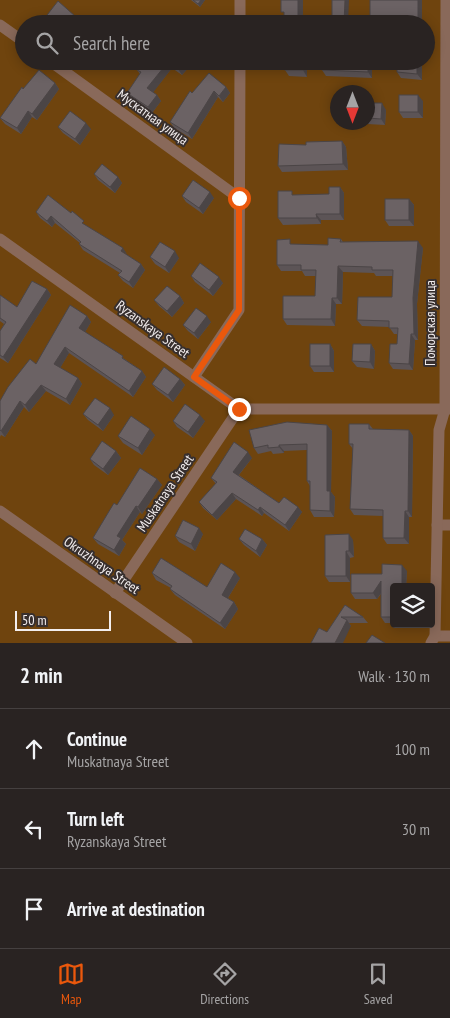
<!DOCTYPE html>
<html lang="en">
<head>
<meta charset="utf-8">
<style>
	body { margin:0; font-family:"PT Sans Narrow",sans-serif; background:#352f2f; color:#f1f3f6 }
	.controls { position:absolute; right:15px; bottom:15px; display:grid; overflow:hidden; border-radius:5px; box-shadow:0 2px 12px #0003 }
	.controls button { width:45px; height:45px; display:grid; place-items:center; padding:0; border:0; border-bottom:1px solid #454040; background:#292322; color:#f1f3f6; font:25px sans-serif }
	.compass { position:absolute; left:330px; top:85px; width:45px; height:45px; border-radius:50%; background:#292322; box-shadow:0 2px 12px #0003; rotate:180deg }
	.scale { position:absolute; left:15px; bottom:12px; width:96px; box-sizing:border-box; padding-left:5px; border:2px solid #f3eeee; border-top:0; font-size:14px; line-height:18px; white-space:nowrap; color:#f3eeee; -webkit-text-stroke:4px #372f2e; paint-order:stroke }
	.stop { position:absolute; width:15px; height:15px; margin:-11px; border:4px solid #ea580c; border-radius:50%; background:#fff }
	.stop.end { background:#ea580c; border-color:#fff; box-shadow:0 1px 5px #0008 }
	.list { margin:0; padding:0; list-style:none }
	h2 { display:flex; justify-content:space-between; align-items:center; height:65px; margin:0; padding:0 20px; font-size:21px }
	h2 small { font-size:16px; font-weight:400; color:#a5a4a5 }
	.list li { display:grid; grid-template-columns:32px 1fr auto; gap:15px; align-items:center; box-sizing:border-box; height:80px; padding:0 20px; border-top:1px solid #454040 }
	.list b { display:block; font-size:19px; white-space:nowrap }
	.list p { margin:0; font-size:16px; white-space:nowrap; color:#a5a4a5 }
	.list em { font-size:16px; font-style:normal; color:#a5a4a5 }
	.icon { flex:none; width:28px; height:28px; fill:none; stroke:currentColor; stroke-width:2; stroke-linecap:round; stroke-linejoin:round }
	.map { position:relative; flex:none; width:450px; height:643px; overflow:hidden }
	.search { position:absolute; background:#292322; box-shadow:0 2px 12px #0003; left:15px; right:15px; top:15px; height:55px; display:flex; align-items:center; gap:12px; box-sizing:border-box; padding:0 18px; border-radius:28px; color:#a5a4a5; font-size:19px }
	.sheet { height:305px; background:#292322 }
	nav { display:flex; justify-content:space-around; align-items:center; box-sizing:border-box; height:70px; border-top:1px solid #454040; background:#292322; font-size:14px; color:#a5a4a5 }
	nav a { display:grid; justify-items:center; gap:2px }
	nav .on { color:#ea580c }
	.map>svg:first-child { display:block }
	.green { fill:#6f440e; fill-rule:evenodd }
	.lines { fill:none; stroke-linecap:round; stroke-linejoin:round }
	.minor { stroke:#89695a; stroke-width:11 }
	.wall { fill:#5c5456 }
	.shaded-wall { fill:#4b4546 }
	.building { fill:#6b6264; stroke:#4b4546 }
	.route { stroke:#ea580c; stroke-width:6 }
	.labels { text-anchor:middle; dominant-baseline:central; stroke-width:4; stroke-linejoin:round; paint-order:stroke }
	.street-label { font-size:14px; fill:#f3eeee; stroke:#372f2e }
</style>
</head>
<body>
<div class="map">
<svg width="450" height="643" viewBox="0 0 450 643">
	<rect width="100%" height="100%" fill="#372f2e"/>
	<path class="green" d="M0,0H450V643H0ZM24,24H426V61H24ZM338,92H368V122H338ZM394,587H431V624H394Z"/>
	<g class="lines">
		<g class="minor">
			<polyline points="240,24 240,0"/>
			<polyline points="0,25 24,42"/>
			<polyline points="50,61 239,198"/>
			<polyline points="0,239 239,409 450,409"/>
			<polyline points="194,377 239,310 240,61"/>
			<polyline points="0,511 187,643"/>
			<polyline points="437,525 450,525"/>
			<polyline points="115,593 239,409"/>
			<polyline points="435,636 450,636"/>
			<polyline points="431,643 435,636 439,430 445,409 446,0"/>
		</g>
	</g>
	<g class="wall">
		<polygon points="191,0 205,0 200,7"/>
		<polygon points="370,0 422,0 422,24 373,24 370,19"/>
		<polygon points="154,61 187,61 190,66 182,75 172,68 153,92 157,95 161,101 152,113 131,99 127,93 140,74 137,70 152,63"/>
		<polygon points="285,61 307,61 307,77 289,76 285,70"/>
		<polygon points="372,61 372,78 326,76 322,70"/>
		<polygon points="397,61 422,61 422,80 401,78 397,72"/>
		<polygon points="55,83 59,89 37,120 32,117 21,134 5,124 0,118 23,89"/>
		<polygon points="226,87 230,93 223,102 218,97 192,139 174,128 170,122 192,93"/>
		<polygon points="423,101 423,118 403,118 399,112"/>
		<polygon points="368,103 386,110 385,125 367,124 367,122 368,122"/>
		<polygon points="58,127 91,129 80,145 63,133"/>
		<polygon points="342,141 346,147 348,170 282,172 278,166 306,145"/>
		<polygon points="94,174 118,177 122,183 115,193 98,180"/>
		<polygon points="340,187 344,193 344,220 321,220 321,224 283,225 278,218 295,195 329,194"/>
		<polygon points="182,196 214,198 203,214 186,202"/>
		<polygon points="409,199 414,205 414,226 389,226 385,220"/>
		<polygon points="36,212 87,226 127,255 141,264 145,270 133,288 123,281 118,275 120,273 83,250 79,244 80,243 55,223 52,227 40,218"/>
		<polygon points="341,239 343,242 423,248 417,304 418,340 415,340 413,370 393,369 389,363 397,344 397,334 394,334 389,327 362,326 357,320 392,297 393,276 376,276 374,273 343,272 342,304 336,304 335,326 287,325 283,319 315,296 316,276 305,276 302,271 281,271 277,265 293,244 328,245"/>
		<polygon points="150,257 179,258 169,273 155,264"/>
		<polygon points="191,276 223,283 213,296 195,282"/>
		<polygon points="47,289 51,295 8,363 0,358 0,331 4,324 0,321 0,295 17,307"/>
		<polygon points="180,296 184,303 172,317 159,306 154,300"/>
		<polygon points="87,316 91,322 85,332 142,371 146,377 133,397 69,353 60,368 78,378 82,384 70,405 46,391 29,412 24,407 5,437 1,435 0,437 0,401 36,364"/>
		<polygon points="211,322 198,339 188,331 183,325"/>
		<polygon points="330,344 334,351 334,372 314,372 310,366"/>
		<polygon points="371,344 375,351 374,369 357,367 352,361"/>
		<polygon points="180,379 185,385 173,402 157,390 152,384"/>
		<polygon points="83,414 114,415 103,431 88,420"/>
		<polygon points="173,421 205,421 193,438 177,427"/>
		<polygon points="369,424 373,429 409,430 413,436 412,517 409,517 409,544 387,544 383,538 383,516 354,515 350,509 353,449 349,444"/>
		<polygon points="327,425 332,431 331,492 335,497 334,517 314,517 310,510 310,486 307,481 307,450 284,451 284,453 273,454 271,451 258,454 254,448"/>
		<polygon points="155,435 142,455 123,443 118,436"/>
		<polygon points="116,451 121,458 108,475 94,465 90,459"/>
		<polygon points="252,458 239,475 279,503 298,507 302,512 289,531 264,513 262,516 236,499 217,520 203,508 199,502 216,484 211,478"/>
		<polygon points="157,479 162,485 142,514 140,512 122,540 126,544 119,556 98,544 93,538 117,505"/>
		<polygon points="203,534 195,551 179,542 175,536"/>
		<polygon points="239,539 262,539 267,545 260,557 244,545"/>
		<polygon points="353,540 354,557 350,558 350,582 329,582 325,576"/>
		<polygon points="407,571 406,587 394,587 394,623 385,623 381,617 381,594 377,599 355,599 351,593 382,574"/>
		<polygon points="152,573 207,587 240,578 228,598 234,602 238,609 225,629 175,595 170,589 171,588 156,580"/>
		<polygon points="345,605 363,617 368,623 349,623 351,626 327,632"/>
	</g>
	<g class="shaded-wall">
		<polygon points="201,0 205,0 200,7 198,4"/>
		<polygon points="298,0 303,0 303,24 298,23"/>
		<polygon points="345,0 349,0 348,24 344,24"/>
		<rect x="418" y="0" width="4" height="24"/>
		<polygon points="101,61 107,61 104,66"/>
		<polygon points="184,61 187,61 190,66 182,75 178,69"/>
		<polygon points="303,61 307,61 307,77 303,70"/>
		<polygon points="368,61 372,61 372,78 368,72"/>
		<polygon points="417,61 422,61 422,80 417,74"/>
		<polygon points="168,62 172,68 152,94 147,88"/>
		<polygon points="55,83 59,89 37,120 32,114"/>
		<polygon points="226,87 230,93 223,102 219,96"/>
		<polygon points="214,91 218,97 192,139 188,133"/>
		<polygon points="157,95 161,101 152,113 148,107"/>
		<polygon points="418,95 423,101 423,118 418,112"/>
		<polygon points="382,103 386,110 385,125 381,119"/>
		<polygon points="28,111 32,117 21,134 17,128"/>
		<polygon points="86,123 91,129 80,145 75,139"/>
		<polygon points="342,141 346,147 348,170 343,164"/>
		<polygon points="118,177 122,183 115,193 110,187"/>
		<polygon points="340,187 344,193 344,220 340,214"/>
		<polygon points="210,192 214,198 203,214 199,208"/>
		<polygon points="409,199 414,205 414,226 409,220"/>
		<polygon points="316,214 321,220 321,224 317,218"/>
		<polygon points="51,216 55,223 52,227 47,221"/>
		<polygon points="418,241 423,248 417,304 418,340 414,334 413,298"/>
		<polygon points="123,248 127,254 121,251"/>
		<polygon points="175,251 179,258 169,273 165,267"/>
		<polygon points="141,264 145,270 133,288 129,282"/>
		<polygon points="338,266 343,272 342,304 337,298"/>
		<polygon points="219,277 223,283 213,296 209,290"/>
		<polygon points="47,289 51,295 8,363 3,357"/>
		<polygon points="180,296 184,303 172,317 167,311"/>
		<polygon points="332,298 336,304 335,326 331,319"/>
		<polygon points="87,316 91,322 84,334 79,328"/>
		<polygon points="207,316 211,322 198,339 194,333"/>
		<polygon points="411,334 415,340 413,370 409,364"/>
		<polygon points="330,344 334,351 334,372 330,366"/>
		<polygon points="371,344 375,351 374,369 370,362"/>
		<polygon points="65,347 69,353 59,370 54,364"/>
		<polygon points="142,371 146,377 133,397 129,391"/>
		<polygon points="78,378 82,384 70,405 66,399"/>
		<polygon points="180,379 185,385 173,402 168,395"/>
		<polygon points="41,385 46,391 29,412 25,405"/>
		<polygon points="20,401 24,407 5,437 1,431"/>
		<polygon points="110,408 114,415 103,431 98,425"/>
		<polygon points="200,415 205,421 193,438 188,432"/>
		<polygon points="327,425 332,431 331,492 335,497 334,517 330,511 327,491"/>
		<polygon points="150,429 155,435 142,455 138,448"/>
		<polygon points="409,430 413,436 412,517 408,511"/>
		<polygon points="279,445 284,451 284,453 279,447"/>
		<polygon points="116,451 121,458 108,475 103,469"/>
		<polygon points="248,452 252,458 237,477 233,472"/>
		<polygon points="157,479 162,485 142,514 138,507"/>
		<polygon points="232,493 236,499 217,520 212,515"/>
		<polygon points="136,506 140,512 122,540 126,544 119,556 114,550 117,536"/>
		<polygon points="260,507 264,513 262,516 258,510"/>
		<polygon points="298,507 302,512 289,531 285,525"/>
		<polygon points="405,511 409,517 409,544 404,538"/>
		<polygon points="199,528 203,534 195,551 191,544"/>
		<polygon points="349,534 353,540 354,557 349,551"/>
		<polygon points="262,539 267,545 260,557 256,551"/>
		<polygon points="346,551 350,558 350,582 346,576"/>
		<polygon points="402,565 407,571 406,587 402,587"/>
		<polygon points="235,572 240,578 226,601 222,595"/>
		<polygon points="381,581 385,587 377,599 373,593"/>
		<polygon points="234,602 238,609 225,629 220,623"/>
		<polygon points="347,620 351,626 343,643 335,643"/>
	</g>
	<g class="building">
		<polygon points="193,0 201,0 198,4"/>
		<polygon points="281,0 298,0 298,23 303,23 303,24 284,24 284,12 281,12"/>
		<polygon points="332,0 345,0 344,24 332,24"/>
		<polygon points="370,0 418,0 418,24 399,24 400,19 370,19"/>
		<polygon points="58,1 84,24 50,24 44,19"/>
		<polygon points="144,61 150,61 152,63 154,61 184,61 178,69 168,62 147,88 157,95 148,107 127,93 141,72 137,70"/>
		<rect x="285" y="61" width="18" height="9"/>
		<polygon points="322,61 368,61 368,72 322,70"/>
		<polygon points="397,61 417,61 417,74 397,72"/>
		<polygon points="39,70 55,83 32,114 28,111 17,128 0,118 22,87 23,89"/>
		<polygon points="209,73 226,87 219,96 214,91 188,133 170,122 190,91 192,93"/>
		<rect x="399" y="95" width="19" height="17"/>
		<polygon points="368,103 382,103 381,119 368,118"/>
		<polygon points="70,111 86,123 75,139 58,127"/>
		<polygon points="342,141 343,164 278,166 279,144 306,145 306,142"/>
		<polygon points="102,164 118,177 110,187 94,174"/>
		<polygon points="193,180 210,192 199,208 182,196"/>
		<polygon points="329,187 340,187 340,214 316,214 317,218 278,218 278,191 292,191 292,195 329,194"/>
		<polygon points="48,195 71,213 72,211 84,221 82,223 123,248 121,251 141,264 129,282 118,275 122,271 79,244 81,242 51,216 47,221 36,212"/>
		<rect x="385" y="199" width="24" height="21"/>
		<polygon points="328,238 341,239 340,242 418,241 413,298 414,334 411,334 409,364 389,363 390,344 397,344 398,328 389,328 389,321 357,320 358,297 392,297 393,270 372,270 372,267 338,266 337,298 332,298 331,319 283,319 283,296 315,296 316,270 301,270 301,265 277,265 277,240 290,239 290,244 328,245"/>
		<polygon points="160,242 175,251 165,267 150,257"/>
		<polygon points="200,263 219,277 209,290 191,276"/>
		<polygon points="32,281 47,289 3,357 0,355 0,331 6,322 0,318 0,295 17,307"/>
		<polygon points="167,286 180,296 167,311 154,300"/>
		<polygon points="70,305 87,316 79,328 123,356 122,358 142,371 129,391 65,347 54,364 78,378 66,399 41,385 25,405 20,401 1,431 0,430 0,401 8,387 30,359 36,364"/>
		<polygon points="196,308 207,316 194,333 183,325"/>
		<rect x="310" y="344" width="20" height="22"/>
		<polygon points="353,344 371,344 370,362 352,361"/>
		<polygon points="164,367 180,379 168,395 152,384"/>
		<polygon points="95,398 110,408 98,425 83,414"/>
		<polygon points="185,404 200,415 188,432 173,421"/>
		<polygon points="131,416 150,429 138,448 118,436"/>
		<polygon points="287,422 327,425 327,491 330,491 330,511 310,510 310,481 307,481 307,444 279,445 279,447 268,448 268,445 254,448 249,430"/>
		<polygon points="349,424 369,424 369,429 409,430 408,511 405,511 404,538 383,538 383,510 350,509 353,444 349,444"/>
		<polygon points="102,441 116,451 103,469 90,459"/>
		<polygon points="234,442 248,452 233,472 279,503 284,497 298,507 285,525 260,507 258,510 232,493 212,515 199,502 217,482 211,478"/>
		<polygon points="140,468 157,479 138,507 136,506 117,536 121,538 114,550 93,538 114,503 117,505"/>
		<polygon points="183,520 199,528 191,544 175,536"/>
		<polygon points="245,529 262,539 256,551 239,539"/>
		<polygon points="349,534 349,551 346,551 346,576 325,576 325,535"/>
		<polygon points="161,558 207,587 221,563 235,572 222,595 234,602 220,623 170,589 172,586 152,573"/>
		<polygon points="382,564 402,565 402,587 394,587 394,617 381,617 381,581 373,593 351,593 351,574 382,574"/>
		<polygon points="345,605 363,617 341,617 347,620 335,643 311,643 319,628 327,632"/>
		<polygon points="372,635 385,643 366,643"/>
	</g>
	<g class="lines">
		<polyline class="route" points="239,409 194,377 239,310 239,198"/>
	</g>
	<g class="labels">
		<g class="street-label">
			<text transform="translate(153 117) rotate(36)">Мускатная улица</text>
			<text transform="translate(430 323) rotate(-90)">Поморская улица</text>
			<text transform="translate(153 329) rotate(36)">Ryzanskaya Street</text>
			<text transform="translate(165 493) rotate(-56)">Muskatnaya Street</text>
			<text transform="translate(102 565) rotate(35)">Okruzhnaya Street</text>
		</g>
	</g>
</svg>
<div class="controls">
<button><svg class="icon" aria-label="layers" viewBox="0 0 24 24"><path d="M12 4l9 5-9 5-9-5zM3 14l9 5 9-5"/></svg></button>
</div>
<svg class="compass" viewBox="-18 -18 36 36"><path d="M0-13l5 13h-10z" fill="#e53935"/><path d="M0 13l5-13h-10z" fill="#a5a4a5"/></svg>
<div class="scale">50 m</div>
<div class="stop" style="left:239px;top:198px"></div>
<div class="stop end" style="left:239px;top:409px"></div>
<div class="search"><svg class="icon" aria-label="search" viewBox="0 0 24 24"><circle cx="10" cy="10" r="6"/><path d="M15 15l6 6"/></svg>Search here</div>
</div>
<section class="sheet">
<h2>2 min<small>Walk · 130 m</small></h2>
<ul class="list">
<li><svg class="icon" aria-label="ahead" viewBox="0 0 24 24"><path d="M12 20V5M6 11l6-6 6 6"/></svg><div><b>Continue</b><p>Muskatnaya Street</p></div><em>100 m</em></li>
<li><svg class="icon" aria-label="left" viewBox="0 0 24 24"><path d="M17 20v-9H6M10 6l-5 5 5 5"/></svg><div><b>Turn left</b><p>Ryzanskaya Street</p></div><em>30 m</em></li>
<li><svg class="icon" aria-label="arrive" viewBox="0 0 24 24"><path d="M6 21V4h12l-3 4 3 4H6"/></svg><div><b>Arrive at destination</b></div></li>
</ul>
</section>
<nav>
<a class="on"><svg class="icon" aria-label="map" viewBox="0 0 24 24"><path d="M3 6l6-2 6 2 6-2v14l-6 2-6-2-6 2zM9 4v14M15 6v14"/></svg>Map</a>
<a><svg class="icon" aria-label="directions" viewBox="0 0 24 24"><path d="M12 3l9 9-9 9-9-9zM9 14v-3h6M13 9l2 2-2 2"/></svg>Directions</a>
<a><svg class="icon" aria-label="saved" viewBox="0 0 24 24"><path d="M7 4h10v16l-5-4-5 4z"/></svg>Saved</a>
</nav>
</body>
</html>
